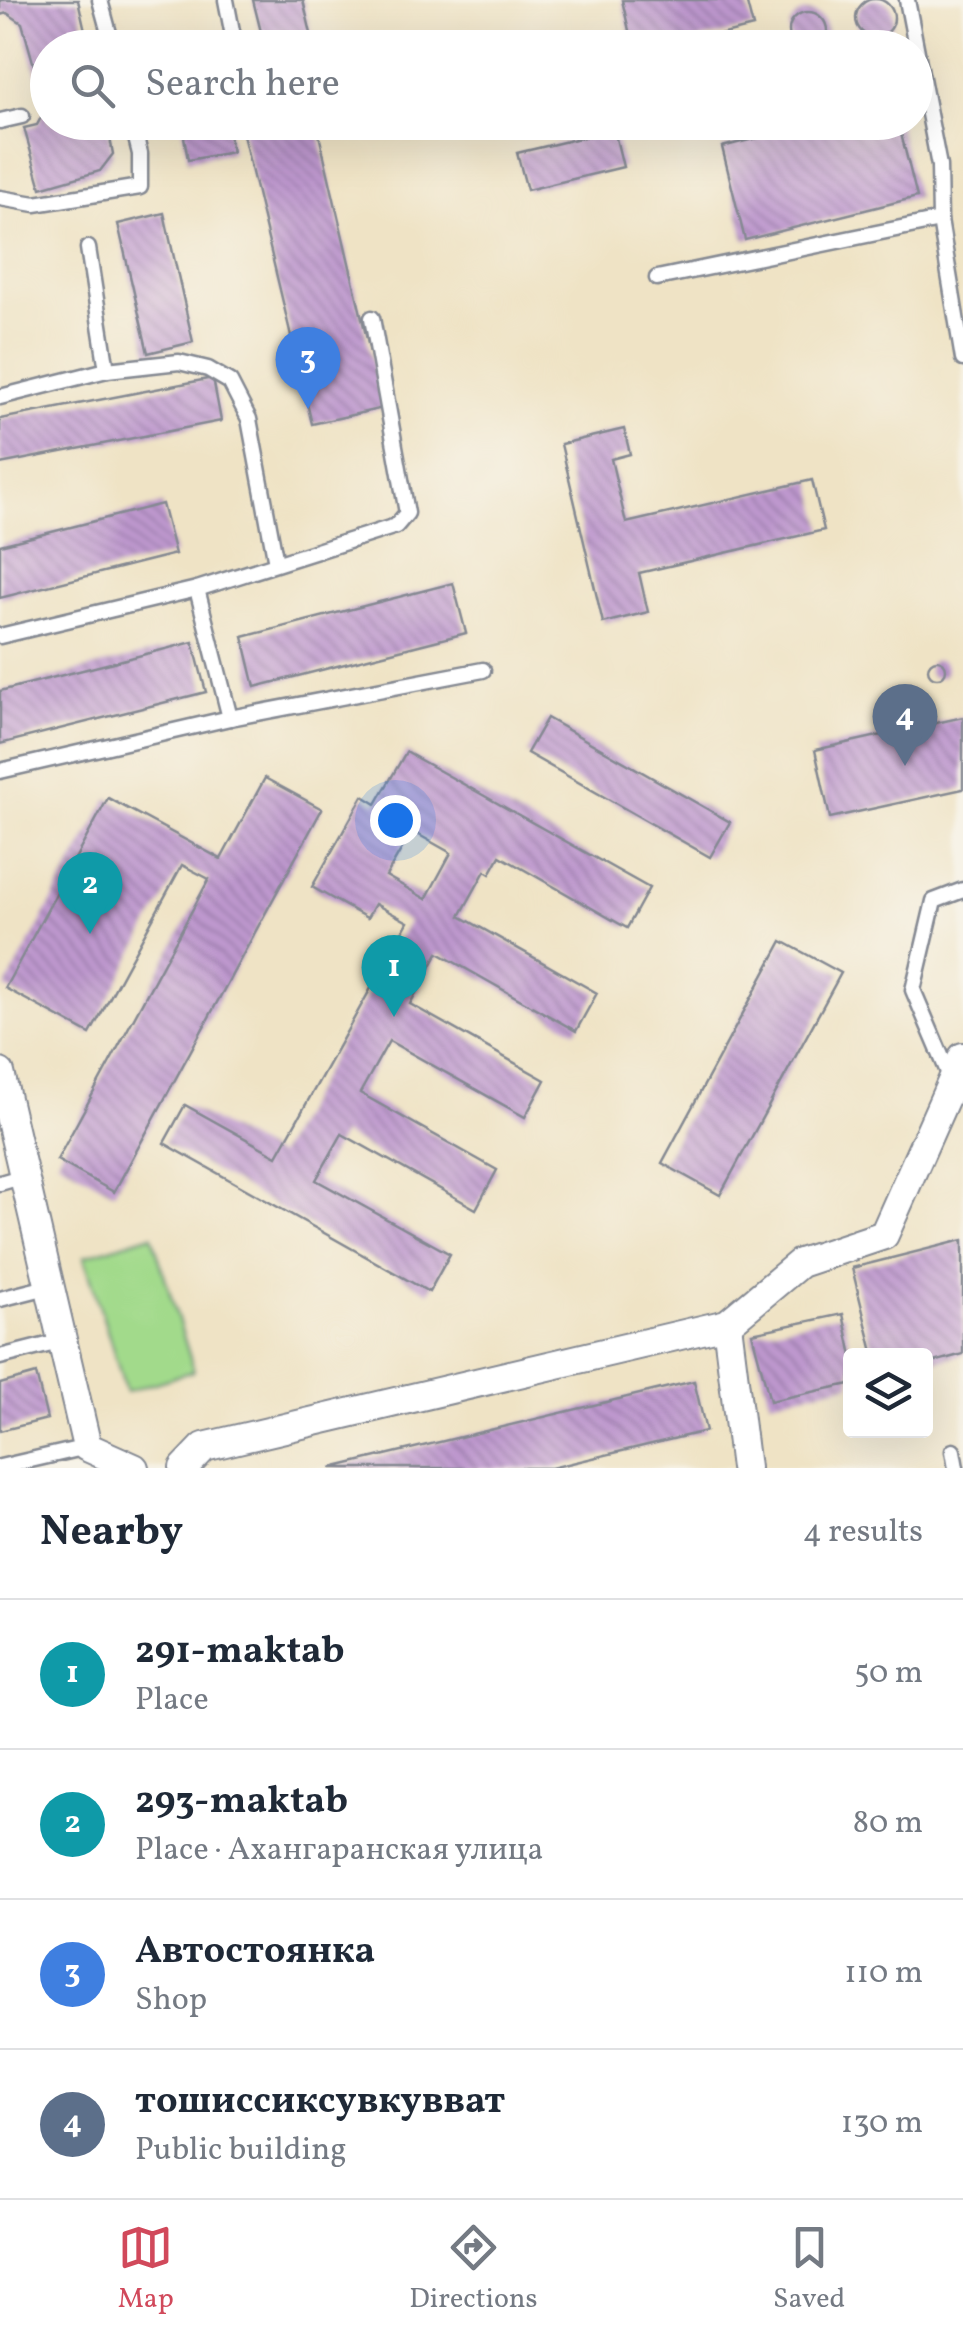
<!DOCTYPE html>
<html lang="en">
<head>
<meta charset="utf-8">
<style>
	body { margin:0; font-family:Vollkorn,serif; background:#f6f6f7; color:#1f2937 }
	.controls { position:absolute; right:30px; bottom:30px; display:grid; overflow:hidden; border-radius:10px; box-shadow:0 10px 40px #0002 }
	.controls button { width:90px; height:90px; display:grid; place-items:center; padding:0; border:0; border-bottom:2px solid #e0e1e3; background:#fff; color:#1f2937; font:50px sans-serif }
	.you { position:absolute; left:395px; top:820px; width:35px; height:35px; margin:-25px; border:8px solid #fff; border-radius:50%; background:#1a73e8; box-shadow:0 0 0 15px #1a73e833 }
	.badge { display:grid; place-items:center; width:65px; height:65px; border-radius:50%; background:#d1495b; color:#fff; font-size:32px; font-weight:700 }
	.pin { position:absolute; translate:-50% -82px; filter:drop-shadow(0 2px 5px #0008) }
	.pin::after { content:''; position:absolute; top:52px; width:35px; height:30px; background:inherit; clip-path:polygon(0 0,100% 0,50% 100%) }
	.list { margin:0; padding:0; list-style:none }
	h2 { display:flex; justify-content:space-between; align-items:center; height:130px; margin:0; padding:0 40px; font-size:42px }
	h2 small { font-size:32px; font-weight:400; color:#747a83 }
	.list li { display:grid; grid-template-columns:65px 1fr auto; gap:30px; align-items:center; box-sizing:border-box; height:150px; padding:0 40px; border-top:2px solid #e0e1e3 }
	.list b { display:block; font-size:38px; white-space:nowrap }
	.list p { margin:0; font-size:32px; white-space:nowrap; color:#747a83 }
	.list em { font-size:32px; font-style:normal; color:#747a83 }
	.icon { flex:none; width:55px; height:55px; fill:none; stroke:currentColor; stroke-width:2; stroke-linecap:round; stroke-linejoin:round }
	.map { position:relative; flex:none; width:963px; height:1468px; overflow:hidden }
	.search { position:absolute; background:#fff; box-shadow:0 10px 40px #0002; left:30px; right:30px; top:30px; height:110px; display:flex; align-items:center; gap:25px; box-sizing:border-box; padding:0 35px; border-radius:55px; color:#747a83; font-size:38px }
	.sheet { height:730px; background:#fff }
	nav { display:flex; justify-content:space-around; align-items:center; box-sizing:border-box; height:140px; border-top:2px solid #e0e1e3; background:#fff; font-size:28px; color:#747a83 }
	nav a { display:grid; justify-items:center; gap:5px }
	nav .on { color:#d1495b }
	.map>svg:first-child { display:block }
	.pitch { fill:#a2da8b; stroke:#5e8474; stroke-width:2.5 }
	.building { fill:url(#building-back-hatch); fill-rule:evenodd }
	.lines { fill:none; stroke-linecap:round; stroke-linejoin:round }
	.service-casing { stroke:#858992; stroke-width:19 }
	.minor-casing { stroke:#858992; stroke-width:32 }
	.service { stroke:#fff; stroke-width:14 }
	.minor { stroke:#fff; stroke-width:28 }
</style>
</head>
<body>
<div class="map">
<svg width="963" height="1468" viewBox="0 0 963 1468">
	<defs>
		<pattern id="building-back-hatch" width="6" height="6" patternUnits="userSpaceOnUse" patternTransform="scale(2.5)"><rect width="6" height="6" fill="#be98ce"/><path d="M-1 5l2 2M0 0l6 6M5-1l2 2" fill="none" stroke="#9a7caa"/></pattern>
	</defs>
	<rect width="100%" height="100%" fill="#f7f3e8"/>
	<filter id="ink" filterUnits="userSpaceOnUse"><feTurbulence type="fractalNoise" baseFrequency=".01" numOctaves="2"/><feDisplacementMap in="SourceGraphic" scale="20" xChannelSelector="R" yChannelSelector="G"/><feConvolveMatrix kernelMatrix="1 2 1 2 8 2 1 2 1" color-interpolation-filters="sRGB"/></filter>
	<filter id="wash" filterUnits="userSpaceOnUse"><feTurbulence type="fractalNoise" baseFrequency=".0048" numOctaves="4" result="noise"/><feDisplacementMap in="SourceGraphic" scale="40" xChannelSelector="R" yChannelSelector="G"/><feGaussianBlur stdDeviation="2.25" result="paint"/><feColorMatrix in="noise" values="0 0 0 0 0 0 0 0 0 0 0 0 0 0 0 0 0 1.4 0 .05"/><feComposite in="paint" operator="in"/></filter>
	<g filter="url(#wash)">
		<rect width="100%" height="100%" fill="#efe3c5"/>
		<polygon class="pitch" points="152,1235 194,1371 126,1392 84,1256"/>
		<g id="blocks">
			<g class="building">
				<circle cx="875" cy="18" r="19"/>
				<polygon points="0,0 78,0 89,48 48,48 48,122 107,122 113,154 100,171 41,188 24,128 37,125 46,108 22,23 7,13 0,15"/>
				<polygon points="253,0 303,0 314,46 265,48"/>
				<polygon points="622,0 746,0 753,27 666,48 633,48"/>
				<circle cx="808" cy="31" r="19"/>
				<polygon points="198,122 227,122 232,152 188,160 182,125"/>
				<polygon points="240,122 316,122 383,408 312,424"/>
				<polygon points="819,122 898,122 917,197 745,240 722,147"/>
				<polygon points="614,130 623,167 527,190 517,153"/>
				<polygon points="164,213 193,342 148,353 118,224"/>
				<polygon points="213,378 221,421 0,464 0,419"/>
				<polygon points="624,429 630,454 611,459 626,523 812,480 824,530 639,573 648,612 603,623 561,444"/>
				<polygon points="162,504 175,554 0,598 0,545"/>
				<polygon points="453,583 466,633 255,687 243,637"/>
				<polygon points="193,642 206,692 0,744 0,691"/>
				<circle cx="937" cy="669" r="9"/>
				<polygon points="963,717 963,789 830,818 815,750"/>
				<polygon points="547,718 730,822 710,857 527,753"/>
				<path d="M406,752L649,888L627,928L500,856L490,874L485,871L460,916L597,993L576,1031L438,953L410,1004L545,1080L525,1117L389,1041L360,1093L497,1170L476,1209L342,1134L316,1180L450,1254L429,1292L164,1143L185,1105L277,1156L408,922L375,904L367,918L312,887L363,796L376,804ZM412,831L451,853L426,899L386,876Z"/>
				<polygon points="265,778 322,809 114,1192 57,1160 209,879 182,865 90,1034 5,988 108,798 221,859"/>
				<polygon points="782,941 841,973 720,1195 662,1163"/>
				<polygon points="963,1240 963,1354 926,1364 926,1356 874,1356 852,1268"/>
				<polygon points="843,1314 852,1356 850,1384 770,1401 752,1333"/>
				<polygon points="36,1374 47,1419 0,1431 0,1384"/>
				<polygon points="694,1381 706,1431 551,1468 331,1468"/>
			</g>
		</g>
	</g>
	<g filter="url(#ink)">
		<use href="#blocks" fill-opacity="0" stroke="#858992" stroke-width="2.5"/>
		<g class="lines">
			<defs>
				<g id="service">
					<polyline points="100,0 113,48"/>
					<polyline points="226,0 233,36"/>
					<polyline points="907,0 939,166 940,220 963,359"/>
					<polyline points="0,121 22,116"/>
					<polyline points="0,198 35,204 140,187 140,154 132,122"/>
					<polyline points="657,278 940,220"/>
					<polyline points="107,370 179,362 208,369 230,382 249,419 276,563"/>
					<polyline points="0,397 107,370 88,248"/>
					<polyline points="197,589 230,718"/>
					<polyline points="0,636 197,589 396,526 407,513 372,318"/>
					<polyline points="0,771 230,718 483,670"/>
					<polyline points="951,1079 913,990 934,901 963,890"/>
					<polyline points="0,1183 24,1176"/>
					<polyline points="0,1299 51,1286"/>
					<polyline points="0,1357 63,1341"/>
					<polyline points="953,1451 956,1468"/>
					<polyline points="0,1467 87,1447"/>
				</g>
				<g id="minor">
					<polyline points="0,1073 87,1447 134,1468"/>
					<polyline points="727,1324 745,1468"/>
					<polyline points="184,1468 204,1447 727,1324 800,1263 884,1235 963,1057"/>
				</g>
			</defs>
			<use href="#service" class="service-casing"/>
			<use href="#minor" class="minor-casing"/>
			<use href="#service" class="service"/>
			<use href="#minor" class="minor"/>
		</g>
	</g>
</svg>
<div class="controls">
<button><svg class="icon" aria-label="layers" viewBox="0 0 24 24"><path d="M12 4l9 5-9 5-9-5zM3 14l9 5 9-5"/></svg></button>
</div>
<div class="you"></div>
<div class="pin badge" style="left:394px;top:1017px;background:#0f9aa8">1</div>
<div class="pin badge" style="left:90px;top:934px;background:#0f9aa8">2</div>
<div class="pin badge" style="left:308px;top:409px;background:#3f7fe0">3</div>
<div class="pin badge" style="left:905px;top:766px;background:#5c6f8a">4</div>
<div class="search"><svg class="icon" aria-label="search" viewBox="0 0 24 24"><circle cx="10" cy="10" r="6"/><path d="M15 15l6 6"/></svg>Search here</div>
</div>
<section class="sheet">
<h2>Nearby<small>4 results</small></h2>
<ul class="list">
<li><span class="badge" style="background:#0f9aa8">1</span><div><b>291-maktab</b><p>Place</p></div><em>50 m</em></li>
<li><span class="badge" style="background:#0f9aa8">2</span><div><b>293-maktab</b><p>Place · Ахангаранская улица</p></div><em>80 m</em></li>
<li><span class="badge" style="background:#3f7fe0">3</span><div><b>Автостоянка</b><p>Shop</p></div><em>110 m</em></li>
<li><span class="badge" style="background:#5c6f8a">4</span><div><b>тошиссиксувкувват</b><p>Public building</p></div><em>130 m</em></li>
</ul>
</section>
<nav>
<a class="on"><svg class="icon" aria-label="map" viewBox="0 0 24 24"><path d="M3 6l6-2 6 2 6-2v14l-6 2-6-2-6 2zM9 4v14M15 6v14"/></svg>Map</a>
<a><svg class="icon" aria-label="directions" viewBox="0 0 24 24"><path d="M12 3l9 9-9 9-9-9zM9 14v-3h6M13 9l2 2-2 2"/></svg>Directions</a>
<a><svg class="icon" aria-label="saved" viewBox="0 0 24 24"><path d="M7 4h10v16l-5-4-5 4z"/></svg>Saved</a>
</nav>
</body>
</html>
